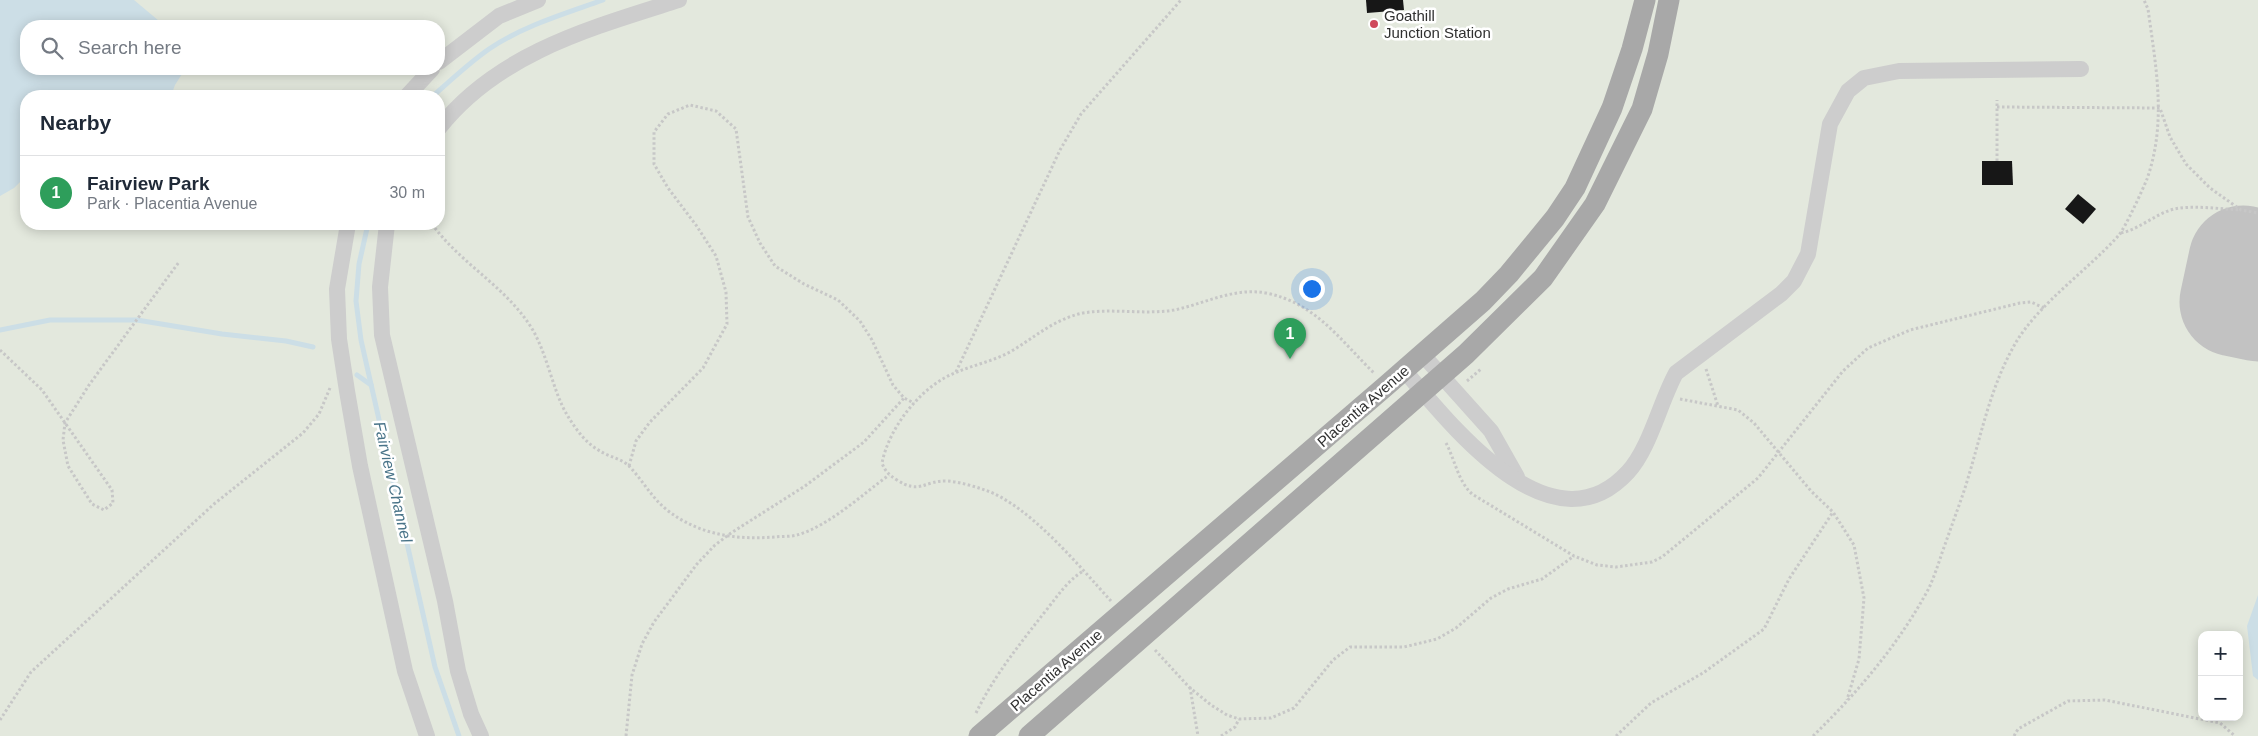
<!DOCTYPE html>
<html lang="en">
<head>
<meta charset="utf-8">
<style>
	body { margin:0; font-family:Helvetica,sans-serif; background:#f6f6f7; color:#1f2937 }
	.controls { position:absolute; right:15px; bottom:15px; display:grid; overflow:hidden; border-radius:10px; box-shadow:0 2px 12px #0003 }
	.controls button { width:45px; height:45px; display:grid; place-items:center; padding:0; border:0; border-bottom:1px solid #e0e1e3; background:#fff; color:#1f2937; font:25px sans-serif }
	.you { position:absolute; left:1311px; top:288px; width:18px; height:18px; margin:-12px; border:4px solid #fff; border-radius:50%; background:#1a73e8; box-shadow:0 0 0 8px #1a73e833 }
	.badge { display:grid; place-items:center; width:32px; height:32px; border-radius:50%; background:#2563eb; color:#fff; font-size:16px; font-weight:700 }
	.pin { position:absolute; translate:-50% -41px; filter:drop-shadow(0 1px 2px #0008) }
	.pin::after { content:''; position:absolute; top:26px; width:18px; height:15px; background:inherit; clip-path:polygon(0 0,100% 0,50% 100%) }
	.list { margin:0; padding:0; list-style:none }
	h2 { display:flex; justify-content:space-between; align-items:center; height:65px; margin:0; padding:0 20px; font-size:21px }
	h2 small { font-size:16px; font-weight:400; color:#747a83 }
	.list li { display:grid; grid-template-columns:32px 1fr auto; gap:15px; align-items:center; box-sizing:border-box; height:75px; padding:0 20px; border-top:1px solid #e0e1e3 }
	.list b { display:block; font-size:19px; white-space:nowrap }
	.list p { margin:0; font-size:16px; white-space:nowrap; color:#747a83 }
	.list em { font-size:16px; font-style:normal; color:#747a83 }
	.icon { flex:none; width:28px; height:28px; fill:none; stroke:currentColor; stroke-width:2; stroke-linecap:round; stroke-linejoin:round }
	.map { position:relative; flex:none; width:2258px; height:736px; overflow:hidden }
	.search { position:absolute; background:#fff; box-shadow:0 2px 12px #0003; left:20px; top:20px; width:425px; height:55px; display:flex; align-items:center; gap:12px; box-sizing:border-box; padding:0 18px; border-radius:20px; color:#747a83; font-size:19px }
	.panel { position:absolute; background:#fff; box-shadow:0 2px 12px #0003; left:20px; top:90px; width:425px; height:140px; border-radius:20px }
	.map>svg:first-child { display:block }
	.green { fill:#e3e8dd; fill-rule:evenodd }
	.water { fill:#ccdee6 }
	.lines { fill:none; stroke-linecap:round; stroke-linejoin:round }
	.stream { stroke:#ccdee6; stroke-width:5 }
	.runway { stroke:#c2c2c2; stroke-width:109 }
	.building { fill:#171717 }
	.path { stroke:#c7c7c7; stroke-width:3; stroke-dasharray:2.5 2.5; stroke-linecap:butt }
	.minor { stroke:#cdcdcd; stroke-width:16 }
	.major { stroke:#a8a8a8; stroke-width:21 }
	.poi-dot { fill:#cf495b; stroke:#fff; stroke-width:2 }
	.labels { text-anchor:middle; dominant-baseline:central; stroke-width:5; stroke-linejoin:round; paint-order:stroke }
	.poi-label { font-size:15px; fill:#303030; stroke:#fff; text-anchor:start }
	.street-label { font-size:15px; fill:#303030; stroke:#fff }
	.water-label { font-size:16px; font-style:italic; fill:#487388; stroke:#fff }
</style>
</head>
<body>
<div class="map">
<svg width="2258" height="736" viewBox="0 0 2258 736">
	<rect width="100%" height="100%" fill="#fff"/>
	<path class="green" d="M0,0H2258V736H0ZM26,26H439V69H26ZM26,96H439V224H26ZM2202,635H2239V717H2202Z"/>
	<g class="water">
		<polygon points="0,0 134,0 165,26 26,26 26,69 185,69 175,85 171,96 26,96 26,176 14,188 0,196"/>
		<polygon points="2258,595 2258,680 2253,676 2247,626"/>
	</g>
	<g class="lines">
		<g class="stream">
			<path d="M433,96C451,80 469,63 489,49C523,26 564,14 603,0"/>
			<polyline points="368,224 359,264 356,301 361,340 435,667 459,736"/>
			<polyline points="0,330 50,320 137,320 222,334 286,341 313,347"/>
			<polyline points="357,375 371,385"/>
		</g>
		<polyline class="runway" points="2258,263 2243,260 2234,302 2258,307"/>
	</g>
	<g class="building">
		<polygon points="1366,0 1403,0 1404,10 1367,13"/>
		<polygon points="1982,161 2012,161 2013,185 1982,185"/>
		<polygon points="2078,194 2096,209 2083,224 2065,209"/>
	</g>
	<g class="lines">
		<g class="path">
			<polyline points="1997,107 2160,108 2170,137 2186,164 2210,188 2241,210 2258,213"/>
			<polyline points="1997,161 1997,100"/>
			<path d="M432,224C459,262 503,285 529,324C548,352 552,392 569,418C577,431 587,444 600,451C609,457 623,459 630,467C643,481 652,498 667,510C699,535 736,540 775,537C782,536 790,537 797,535C829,526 863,494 889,475"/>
			<path d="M2121,233C2140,229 2155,214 2174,209C2195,205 2219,209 2241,210"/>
			<polyline points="0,350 42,390 112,490 113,503 104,510 92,504 68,466 63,440 65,423 89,385 179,262"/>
			<polyline points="1706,369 1718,406"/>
			<polyline points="956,372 1060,150 1081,114 1181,0"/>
			<polyline points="1467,381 1481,369"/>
			<polyline points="1680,399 1738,410 1754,423 1811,491 1833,512 1854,545 1864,598 1859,659 1847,700"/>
			<path d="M1446,443C1455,460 1458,481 1472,494L1574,556L1597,565L1616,567L1652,562L1662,557L1758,478L1843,371L1868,348L1910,330L2020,303L2031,302L2044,308"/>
			<polyline points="629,466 636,441 650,422 703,368 727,324 726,292 716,256 696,225 668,188 654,164 654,132 668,114 690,105 716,111 736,129 748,217 760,243 775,266 804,284 838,300 860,321 872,340 893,385 904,398 914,403"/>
			<path d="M1111,601C1079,566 1029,505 985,490C973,486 960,482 947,481C925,480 920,495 897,480C889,475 885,471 882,463C889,427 922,385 957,372C974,365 993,361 1010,352C1034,338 1054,319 1083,313C1113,308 1144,315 1174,310C1204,304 1234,287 1266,293C1316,303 1340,340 1374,373"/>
			<polyline points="1155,650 1189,687 1211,705 1227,715 1239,719 1271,718 1294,708 1333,660 1350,647 1404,647 1437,639 1456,628 1491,598 1508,589 1542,579 1574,556"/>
			<polyline points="1190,687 1198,736"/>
			<path d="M976,713C994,676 1019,645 1044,613C1057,597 1066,582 1083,571"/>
			<polyline points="0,720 31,672 214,504 303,433 319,414 330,388"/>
			<polyline points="626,736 632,675 642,644 654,622 697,564 715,545 731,533 805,486 864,442 904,398"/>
			<polyline points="1221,736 1235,727 1239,719"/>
			<polyline points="1616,736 1651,703 1703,673 1764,629 1789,579 1833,512"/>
			<path d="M1813,736C1858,692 1899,644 1929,588C1934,577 1938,565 1942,553C1949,533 1956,514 1963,494C1980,443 1988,391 2015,344C2038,304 2088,270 2119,235C2125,228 2143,189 2147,179C2167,122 2156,68 2148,9L2144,0"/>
			<polyline points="2014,736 2018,729 2068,701 2105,700 2220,723 2235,736"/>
		</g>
		<g class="minor">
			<polyline points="439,62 499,16 538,0"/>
			<polyline points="407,96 432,69"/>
			<path d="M439,128C498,53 591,28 679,0"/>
			<polyline points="348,224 337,289 339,339 347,391 360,466 405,671 427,736"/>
			<polyline points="387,224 380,287 382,335 445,601 458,671 471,714 481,736"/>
			<polyline points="1422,354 1491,431 1517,477"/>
			<path d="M1404,370C1451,425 1552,555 1628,472C1650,448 1660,402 1676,373L1781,294L1794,281L1808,254L1830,124L1848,91L1864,78L1899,71L2081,69"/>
		</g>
		<g class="major">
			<polyline points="979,736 1387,385 1483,301 1509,274 1555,218 1575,188 1612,108 1632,49 1645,0"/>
			<polyline points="1029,736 1466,354 1543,278 1595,204 1642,109 1658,54 1669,0"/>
		</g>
	</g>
	<circle class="poi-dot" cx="1374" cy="24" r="5"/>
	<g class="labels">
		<g class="poi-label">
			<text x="1384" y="15">Goathill<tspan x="1384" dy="17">Junction Station</tspan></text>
		</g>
		<g class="street-label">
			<text transform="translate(1363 406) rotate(-41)">Placentia Avenue</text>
			<text transform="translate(1056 670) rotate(-41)">Placentia Avenue</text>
		</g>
		<g class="water-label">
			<text transform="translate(393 482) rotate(77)">Fairview Channel</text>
		</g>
	</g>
</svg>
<div class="controls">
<button>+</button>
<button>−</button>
</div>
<div class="you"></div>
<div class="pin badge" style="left:1290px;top:359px;background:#2e9e5b">1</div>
<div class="search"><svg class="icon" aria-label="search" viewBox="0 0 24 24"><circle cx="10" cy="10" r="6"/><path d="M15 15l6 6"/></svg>Search here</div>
<section class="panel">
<h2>Nearby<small></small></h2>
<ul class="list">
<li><span class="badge" style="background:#2e9e5b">1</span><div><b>Fairview Park</b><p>Park · Placentia Avenue</p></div><em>30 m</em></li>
</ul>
</section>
</div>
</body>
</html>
